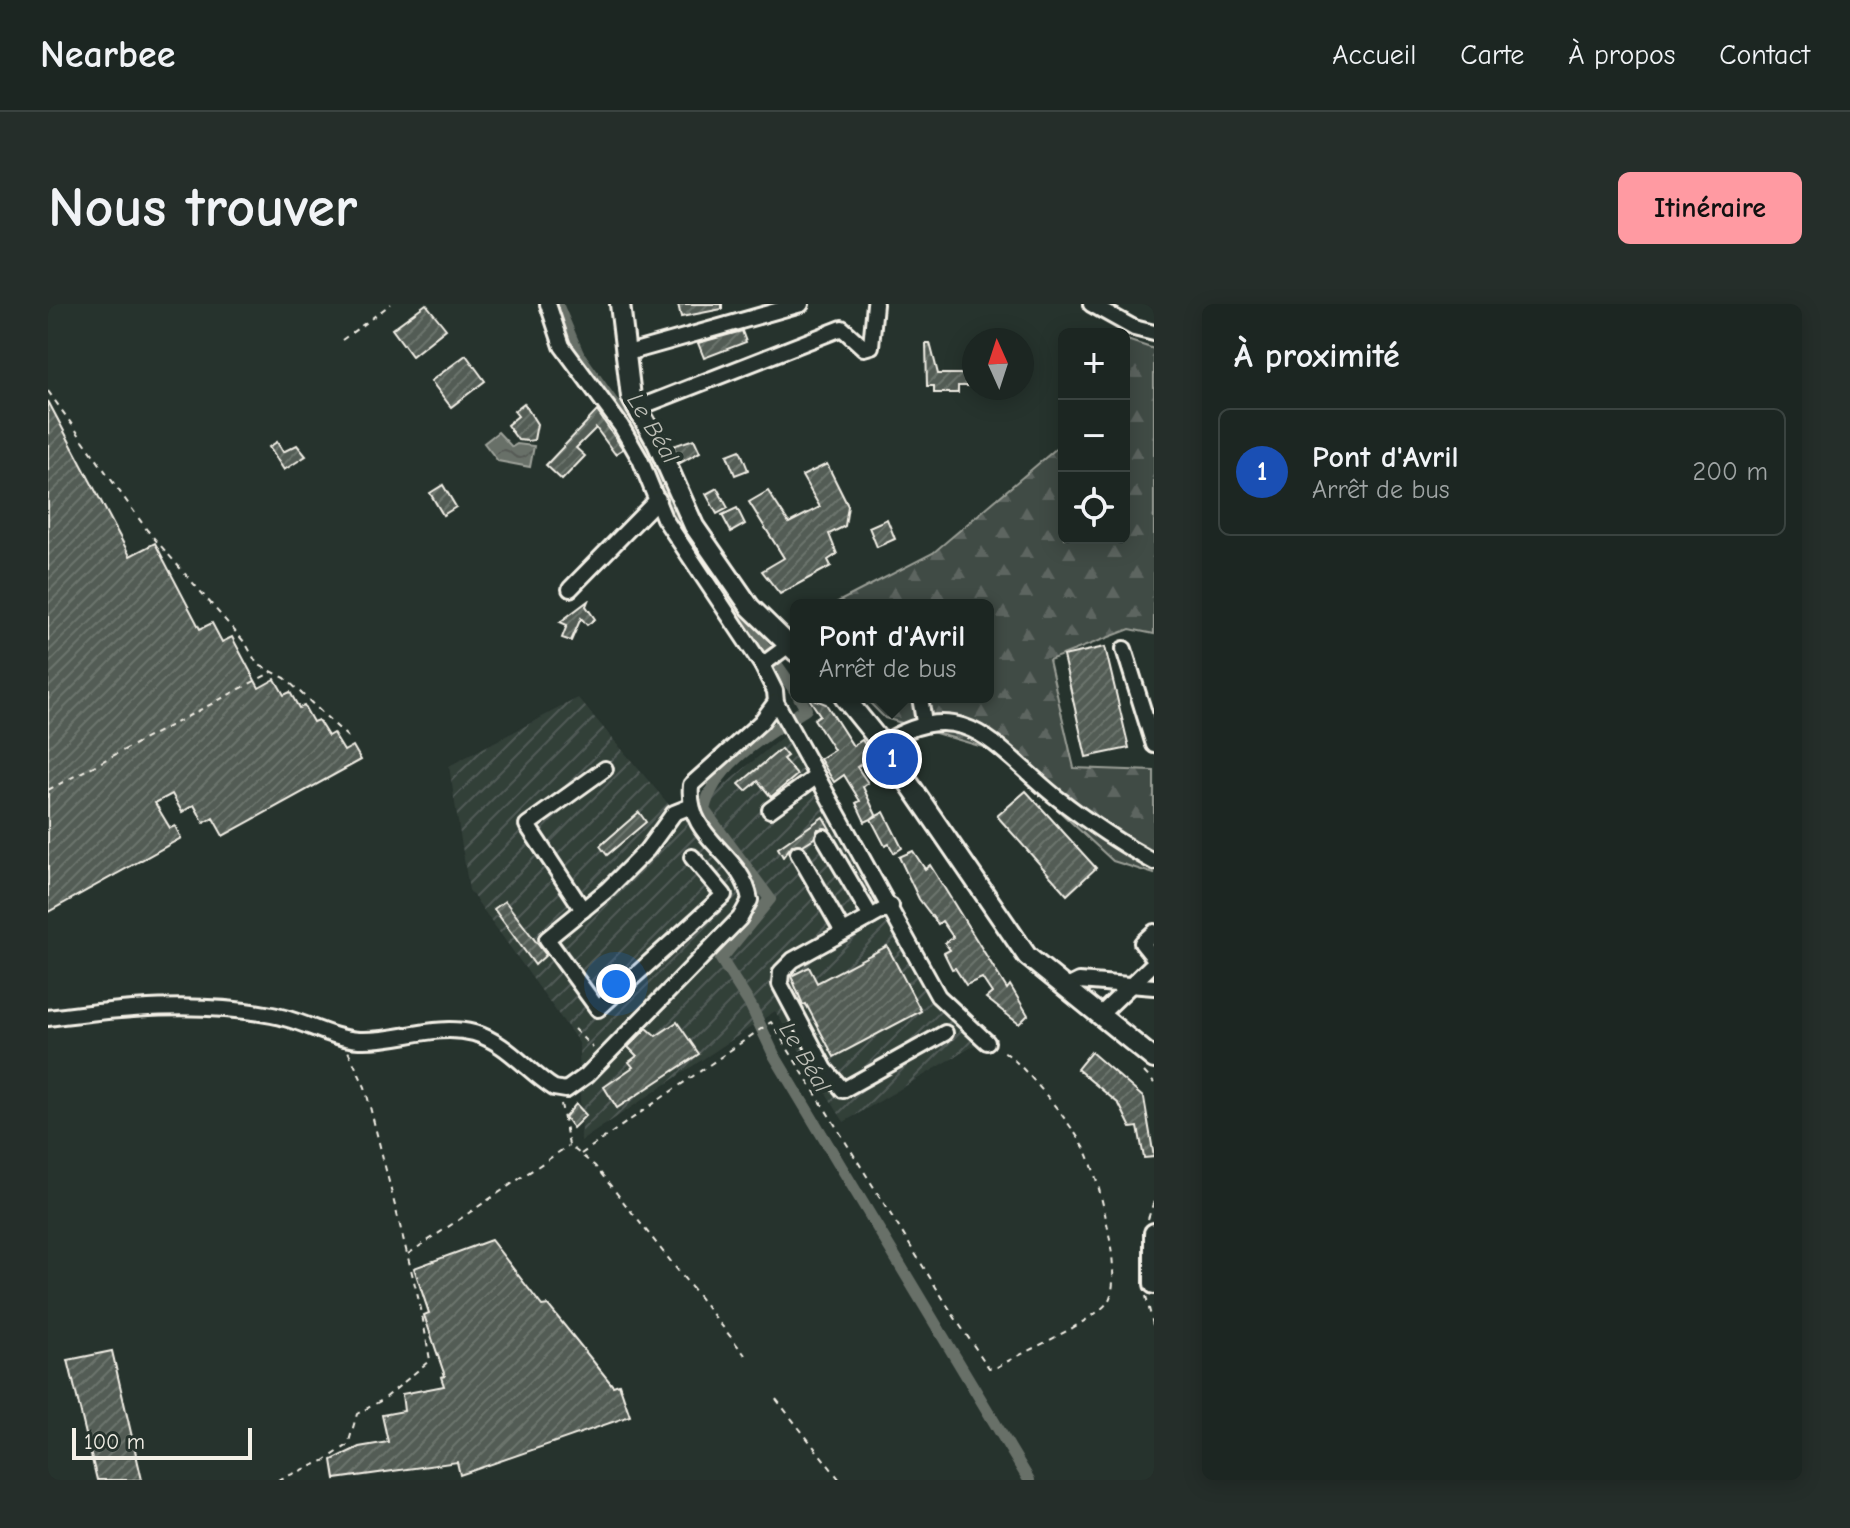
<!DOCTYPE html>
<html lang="fr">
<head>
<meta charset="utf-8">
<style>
	body { margin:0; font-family:"Comic Neue",sans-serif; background:#252e2a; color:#f1f3f6 }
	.controls { position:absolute; right:24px; top:24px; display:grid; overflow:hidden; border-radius:12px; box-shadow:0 4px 20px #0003 }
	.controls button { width:72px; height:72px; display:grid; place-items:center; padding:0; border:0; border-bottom:2px solid #3a4340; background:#1c2622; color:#f1f3f6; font:40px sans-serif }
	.compass { position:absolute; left:914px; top:24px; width:72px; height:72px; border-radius:50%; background:#1c2622; box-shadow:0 4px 20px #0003; rotate:357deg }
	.scale { position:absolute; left:24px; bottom:20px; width:180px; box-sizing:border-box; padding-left:8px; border:4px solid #f4f1e8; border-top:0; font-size:22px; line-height:28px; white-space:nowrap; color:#f4f1e8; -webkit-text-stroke:6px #26332d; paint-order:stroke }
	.you { position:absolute; left:568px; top:680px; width:28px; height:28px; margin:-20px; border:6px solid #fff; border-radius:50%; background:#1a73e8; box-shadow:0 0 0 12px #1a73e833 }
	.badge { display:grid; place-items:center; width:52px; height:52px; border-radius:50%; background:#ff9aa2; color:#fff; font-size:26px; font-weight:700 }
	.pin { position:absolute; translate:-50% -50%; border:4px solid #fff; box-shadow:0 2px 8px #0006 }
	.popup { position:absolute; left:742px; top:295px; width:204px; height:104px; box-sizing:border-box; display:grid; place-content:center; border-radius:12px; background:#1c2622; filter:drop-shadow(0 2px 6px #0005); font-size:26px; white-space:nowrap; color:#a0a5a5 }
	.popup b { font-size:30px; color:#f1f3f6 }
	.popup::after { content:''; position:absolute; left:50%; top:100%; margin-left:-16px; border:16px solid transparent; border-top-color:#1c2622 }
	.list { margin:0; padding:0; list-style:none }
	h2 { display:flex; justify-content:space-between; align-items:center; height:104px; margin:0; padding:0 32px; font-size:34px }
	h2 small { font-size:26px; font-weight:400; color:#a0a5a5 }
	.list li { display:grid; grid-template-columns:52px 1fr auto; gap:24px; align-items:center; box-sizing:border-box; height:128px; margin:0 16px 16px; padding:0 16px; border:2px solid #3a4340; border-radius:12px }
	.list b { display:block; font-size:30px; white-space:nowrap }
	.list p { margin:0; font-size:26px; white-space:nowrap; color:#a0a5a5 }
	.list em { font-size:26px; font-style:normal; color:#a0a5a5 }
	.icon { flex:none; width:44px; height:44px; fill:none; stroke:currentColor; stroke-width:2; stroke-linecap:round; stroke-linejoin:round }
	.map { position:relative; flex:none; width:1106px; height:1176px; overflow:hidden; border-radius:12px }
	header { display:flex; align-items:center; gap:48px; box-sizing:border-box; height:112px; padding:0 40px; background:#1c2622; border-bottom:2px solid #3a4340 }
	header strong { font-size:38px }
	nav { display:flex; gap:44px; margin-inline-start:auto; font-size:28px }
	.intro { display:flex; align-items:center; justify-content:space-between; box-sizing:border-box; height:192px; padding:0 48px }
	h1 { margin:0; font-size:56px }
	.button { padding:20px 36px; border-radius:12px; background:#ff9aa2; color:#111; font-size:28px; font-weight:700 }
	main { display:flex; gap:48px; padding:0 48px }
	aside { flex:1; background:#1c2622; border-radius:12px; box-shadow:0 4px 20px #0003 }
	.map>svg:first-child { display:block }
	.industrial { fill:url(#industrial-furrows) }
	.forest { fill:url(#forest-firs); stroke:#9a9e96; stroke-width:2 }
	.water { fill:url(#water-waves); stroke:#9fa39b; stroke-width:2 }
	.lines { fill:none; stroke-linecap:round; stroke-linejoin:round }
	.canal { stroke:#676f68; stroke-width:12 }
	.building { fill:url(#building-hatch); stroke:#f4f1e8; stroke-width:2 }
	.minor-casing { stroke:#f4f1e8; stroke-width:20 }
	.major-casing { stroke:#f4f1e8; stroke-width:24 }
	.path { stroke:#f4f1e8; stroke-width:2; stroke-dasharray:6 6; stroke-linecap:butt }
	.minor { stroke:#26332d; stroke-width:14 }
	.major { stroke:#26332d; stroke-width:18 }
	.labels { text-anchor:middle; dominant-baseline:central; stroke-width:8; stroke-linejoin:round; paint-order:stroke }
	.water-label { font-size:24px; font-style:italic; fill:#bcbdb5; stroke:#26332d }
</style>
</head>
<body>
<header>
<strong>Nearbee</strong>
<nav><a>Accueil</a><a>Carte</a><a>À propos</a><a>Contact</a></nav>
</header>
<div class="intro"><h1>Nous trouver</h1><a class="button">Itinéraire</a></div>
<main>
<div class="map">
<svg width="1106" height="1176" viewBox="0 0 1106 1176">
	<defs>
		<pattern id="industrial-furrows" width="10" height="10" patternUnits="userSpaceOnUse" patternTransform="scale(2)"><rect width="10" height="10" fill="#333f39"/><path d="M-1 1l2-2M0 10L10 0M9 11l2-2" fill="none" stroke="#515b56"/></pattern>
		<pattern id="forest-firs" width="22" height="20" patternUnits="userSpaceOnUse" patternTransform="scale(2)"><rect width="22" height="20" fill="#414b45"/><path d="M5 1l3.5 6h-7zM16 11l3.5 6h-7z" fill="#5d6560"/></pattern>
		<pattern id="water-waves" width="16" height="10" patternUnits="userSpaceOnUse" patternTransform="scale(2)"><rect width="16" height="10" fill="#676f68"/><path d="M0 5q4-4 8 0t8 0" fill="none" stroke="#565a55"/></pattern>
		<pattern id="building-hatch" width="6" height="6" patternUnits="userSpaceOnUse" patternTransform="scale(2)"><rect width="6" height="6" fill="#525c55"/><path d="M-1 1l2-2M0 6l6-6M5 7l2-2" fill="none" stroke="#6c746d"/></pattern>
	</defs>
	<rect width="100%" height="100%" fill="#26332d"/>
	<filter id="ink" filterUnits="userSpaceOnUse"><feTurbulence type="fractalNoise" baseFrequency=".0125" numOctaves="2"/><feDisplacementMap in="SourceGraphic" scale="16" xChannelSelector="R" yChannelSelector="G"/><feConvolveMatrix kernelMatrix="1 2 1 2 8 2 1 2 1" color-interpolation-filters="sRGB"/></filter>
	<g filter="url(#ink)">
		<polygon class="industrial" points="530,394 634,516 739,429 881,697 929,740 796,818 727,707 533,837 531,739 421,586 401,462"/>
		<polygon class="forest" points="1076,35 1106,45 1106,330 1082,325 1001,356 1026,464 1106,467 1106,570 1065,557 945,446 837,414 816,393 940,393 940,301 784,301 885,249 1016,138 1016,234 1076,234"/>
		<polygon class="water" points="450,128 464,143 469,140 486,142 482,163 450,157 436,139"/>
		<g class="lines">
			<g class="canal">
				<polyline points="509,0 530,50 599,147 629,220 748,388"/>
				<path d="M751,393L758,405C720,430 666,459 656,506L722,595L673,655L703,702L726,751L981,1176"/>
			</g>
		</g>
		<g class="building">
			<polygon points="378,0 398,25 364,52 344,25"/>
			<polygon points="630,0 674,0 674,5 633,13"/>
			<polygon points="694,27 698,38 656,54 650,39"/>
			<polygon points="878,39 882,39 890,70 921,70 921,82 910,82 910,89 886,89 886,82 879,82"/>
			<polygon points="418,51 437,77 403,103 383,77"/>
			<polygon points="0,97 82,252 107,239 152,325 164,319 174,338 184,333 211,384 227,375 236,391 242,388 251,404 256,402 265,418 270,416 280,432 285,429 296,447 305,442 313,456 175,532 165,514 156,519 146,501 134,508 124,490 107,499 122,524 127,522 133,534 0,608"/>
			<polygon points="476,99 489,120 486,136 480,137 470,136 459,121 470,112 466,107"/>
			<polygon points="549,107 575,145 567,150 548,124 528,144 537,152 514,176 498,161"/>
			<polygon points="646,135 652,148 632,159 625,142"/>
			<polygon points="229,138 235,148 249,141 258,152 236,166 221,143"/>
			<polygon points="692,146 700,166 687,171 679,151"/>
			<polygon points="779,160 800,202 797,222 781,230 789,250 780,256 783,262 732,290 714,267 736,254 701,198 720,187 741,219 772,203 754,172"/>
			<polygon points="395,181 408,203 395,211 382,189"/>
			<polygon points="669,184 680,204 669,210 658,190"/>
			<polygon points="689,204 697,220 683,228 674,211"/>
			<polygon points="839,215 847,235 829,243 821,223"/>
			<polygon points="540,297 538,302 547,315 539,321 533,314 523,337 514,334 519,321 512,318"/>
			<polygon points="1057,343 1081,444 1038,453 1015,352"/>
			<polygon points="760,393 778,400 805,442 814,436 825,452 809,463 820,479 815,483 828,511 823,515 836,508 854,544 846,549 841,540 837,542 823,515 817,518 808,499 812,497 796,471 786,478 772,455 786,446 766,415 772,411"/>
			<polygon points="733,445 739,452 735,455 749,471 723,493 710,477 698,487 691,480"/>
			<polygon points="978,487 1048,564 1019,591 949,512"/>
			<polygon points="591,508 598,518 559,551 552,542"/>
			<polygon points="775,513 782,525 770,525 766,534 755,541 744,541 735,553 730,544"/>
			<polygon points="865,547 877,565 882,561 959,685 962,681 980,711 971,720 938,694 944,689 934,674 918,681 907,664 904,665 896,649 902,646 897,639 905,633 894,617 890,620 871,595 851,553"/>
			<polygon points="457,597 498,651 487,661 446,605"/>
			<polygon points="839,642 873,707 786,753 758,700 755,701 743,672 761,663 769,679"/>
			<polygon points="629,718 651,750 569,804 556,783 585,763 581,758 589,752 580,743 599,724 608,732"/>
			<polygon points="1043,748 1096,794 1106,853 1096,854 1090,823 1083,824 1071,800 1029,765"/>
			<polygon points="528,800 538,811 525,824 517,813"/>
			<polygon points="443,936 494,1002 500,1001 565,1082 571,1080 582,1112 412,1171 409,1158 287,1175 284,1156 311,1143 340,1138 334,1111 356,1107 354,1090 396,1082 393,1073 397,1072 376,1011 381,1009 366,964"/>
			<polygon points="64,1047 94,1176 49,1176 20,1056"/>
		</g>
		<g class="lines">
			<defs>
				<g id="minor">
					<polyline points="500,0 514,42 573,122 592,155 616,214 714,361 727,387 728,398 890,692 939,738"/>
					<polyline points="1043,0 1086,24 1106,29"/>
					<polyline points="576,50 753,0"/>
					<polyline points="587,105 794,24 816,44 823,42 827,0"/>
					<polyline points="522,285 610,195"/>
					<polyline points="1076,345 1106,441"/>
					<polyline points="714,361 741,341"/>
					<polyline points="872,393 876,418"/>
					<path d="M834,440C917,387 948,445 1008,493C1039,517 1071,539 1106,558"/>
					<polyline points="641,503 626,509 599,546 559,586 499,635 550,705 676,591 644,553"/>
					<polyline points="722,506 769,472"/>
					<polyline points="776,533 823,613"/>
					<polyline points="750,549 795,628"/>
					<polyline points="843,602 745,656 733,668 732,680 777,765 795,786 897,729"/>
					<polyline points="535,606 479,521 557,465"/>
					<polyline points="1106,628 1094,639 1106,654"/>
					<polyline points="1019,683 1031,677 1106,683"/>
					<polyline points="1053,710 1106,659"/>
					<path d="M0,714C75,704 149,697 224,711C254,716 281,734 311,736C350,738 387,719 426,729C458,738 479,767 506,784L518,786L539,771L692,614L702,596C694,547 638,537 643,481L713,418L728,398"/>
				</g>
				<g id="major">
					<polyline points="572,0 583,93 609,139 646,222 702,303 748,348"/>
					<polyline points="796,393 834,440 979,652 1106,755"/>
					<polyline points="1106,929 1106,980"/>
				</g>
			</defs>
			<use href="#minor" class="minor-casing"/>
			<use href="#major" class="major-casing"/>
			<g class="path">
				<polyline points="294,36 343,0"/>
				<polyline points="0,87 99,226 198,340 209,360 237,374 302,435"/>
				<polyline points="0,486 224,368"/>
				<polyline points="526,725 545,744"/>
				<polyline points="1096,768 1106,779"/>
				<polyline points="513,800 521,841 547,862 697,1051"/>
				<path d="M533,850L723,718L909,1017L941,1064L949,1063C975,1048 1043,1019 1059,999C1077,977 1051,877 1040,851C1031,829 972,755 952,745"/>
				<polyline points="1100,915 1106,897"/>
				<polyline points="360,950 520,842"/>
				<polyline points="1098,992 1106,1025"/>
				<polyline points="728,1095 792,1176"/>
				<polyline points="230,1176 276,1157 300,1141 309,1110 336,1095 382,1056 373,1005 317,783 300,747"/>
			</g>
			<use href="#minor" class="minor"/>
			<use href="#major" class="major"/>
		</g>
	</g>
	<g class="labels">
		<g class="water-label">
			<text transform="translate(605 124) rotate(59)">Le Béal</text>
			<text transform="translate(757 753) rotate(59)">Le Béal</text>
		</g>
	</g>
</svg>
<div class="controls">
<button>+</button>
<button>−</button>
<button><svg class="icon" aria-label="locate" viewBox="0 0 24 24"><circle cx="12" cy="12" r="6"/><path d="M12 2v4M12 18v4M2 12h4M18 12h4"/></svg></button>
</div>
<svg class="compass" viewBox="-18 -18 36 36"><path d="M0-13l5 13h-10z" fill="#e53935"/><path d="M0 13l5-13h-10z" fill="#a0a5a5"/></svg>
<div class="scale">100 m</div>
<div class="you"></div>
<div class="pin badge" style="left:844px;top:455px;background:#1a4fb4">1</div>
<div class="popup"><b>Pont d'Avril</b>Arrêt de bus</div>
</div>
<aside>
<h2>À proximité<small></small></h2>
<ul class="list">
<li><span class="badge" style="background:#1a4fb4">1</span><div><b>Pont d'Avril</b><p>Arrêt de bus</p></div><em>200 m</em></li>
</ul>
</aside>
</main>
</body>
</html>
